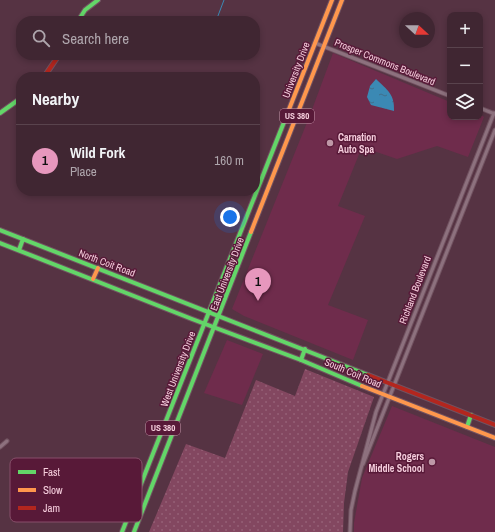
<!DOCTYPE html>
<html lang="en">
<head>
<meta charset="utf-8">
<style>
	body { margin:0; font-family:"Archivo Narrow",sans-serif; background:#4b323e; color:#f1f3f6 }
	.controls { position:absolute; right:12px; top:12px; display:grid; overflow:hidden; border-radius:8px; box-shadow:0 2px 6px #0003 }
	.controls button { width:36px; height:36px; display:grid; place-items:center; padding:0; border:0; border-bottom:1px solid #59434d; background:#402632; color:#f1f3f6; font:20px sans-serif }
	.compass { position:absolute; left:399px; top:12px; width:36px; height:36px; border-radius:50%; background:#402632; box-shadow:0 2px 6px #0003; rotate:111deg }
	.you { position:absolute; left:230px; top:217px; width:14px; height:14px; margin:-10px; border:3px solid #fff; border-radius:50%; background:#1a73e8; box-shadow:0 0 0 6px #1a73e833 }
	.badge { display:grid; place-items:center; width:26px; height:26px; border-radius:50%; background:#e797bd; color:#111; font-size:13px; font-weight:700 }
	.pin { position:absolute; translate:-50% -33px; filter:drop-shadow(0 1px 2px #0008) }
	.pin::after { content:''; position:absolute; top:21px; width:14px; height:12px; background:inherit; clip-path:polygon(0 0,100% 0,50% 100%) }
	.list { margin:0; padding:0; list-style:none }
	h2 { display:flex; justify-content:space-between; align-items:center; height:52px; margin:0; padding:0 16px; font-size:17px }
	h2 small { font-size:13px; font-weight:400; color:#aea5ac }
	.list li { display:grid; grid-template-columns:26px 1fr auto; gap:12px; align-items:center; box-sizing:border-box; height:72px; padding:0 16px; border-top:1px solid #59434d }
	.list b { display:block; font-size:15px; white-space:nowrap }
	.list p { margin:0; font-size:13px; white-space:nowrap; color:#aea5ac }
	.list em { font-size:13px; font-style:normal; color:#aea5ac }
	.icon { flex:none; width:22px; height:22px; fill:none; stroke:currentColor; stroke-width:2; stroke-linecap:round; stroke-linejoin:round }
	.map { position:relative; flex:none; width:495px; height:532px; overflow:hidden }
	.search { position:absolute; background:#402632; box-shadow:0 2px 6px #0003; left:16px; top:16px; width:244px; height:44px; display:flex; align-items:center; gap:10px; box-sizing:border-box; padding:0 14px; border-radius:16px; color:#aea5ac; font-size:15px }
	.panel { position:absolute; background:#402632; box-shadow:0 2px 6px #0003; left:16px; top:72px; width:244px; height:124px; border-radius:16px }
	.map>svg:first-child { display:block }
	.built { fill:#6f2c4c }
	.grass { fill:url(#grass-dots) }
	.water { fill:url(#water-ripples) }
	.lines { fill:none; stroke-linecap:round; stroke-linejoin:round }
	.stream { stroke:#3b89b4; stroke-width:1 }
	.street-casing { stroke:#715260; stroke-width:5 }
	.fast-casing { stroke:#715260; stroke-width:6 }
	.slow-casing { stroke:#715260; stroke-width:6 }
	.jam-casing { stroke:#715260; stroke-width:6 }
	.street { stroke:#8d717e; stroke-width:3 }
	.fast { stroke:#63d668; stroke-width:4 }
	.slow { stroke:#ff974d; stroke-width:4 }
	.jam { stroke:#b3261e; stroke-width:4 }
	.poi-dot { fill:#be98a7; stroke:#581938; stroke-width:1.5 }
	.labels { text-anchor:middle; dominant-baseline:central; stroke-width:3; stroke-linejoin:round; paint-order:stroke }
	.shield { fill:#581938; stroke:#c798ac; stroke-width:1 }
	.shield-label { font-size:9px; font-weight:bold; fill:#f6cedd }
	.street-label { font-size:10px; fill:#f6cedd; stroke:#581938 }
	.poi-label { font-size:10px; font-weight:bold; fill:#f6cedd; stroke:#581938; text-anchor:start }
	.key { fill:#581938; stroke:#874f6a; stroke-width:1 }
	.key-label { font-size:11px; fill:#f6cedd }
</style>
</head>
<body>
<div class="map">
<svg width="495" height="532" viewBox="0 0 495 532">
	<defs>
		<pattern id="grass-dots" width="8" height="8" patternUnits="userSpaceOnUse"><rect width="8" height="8" fill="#834760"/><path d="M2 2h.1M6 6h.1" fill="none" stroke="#956076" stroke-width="1.8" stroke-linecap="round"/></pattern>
		<pattern id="water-ripples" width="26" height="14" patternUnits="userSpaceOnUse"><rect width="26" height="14" fill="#3b89b4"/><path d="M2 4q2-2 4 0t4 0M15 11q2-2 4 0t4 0" fill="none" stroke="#406f8c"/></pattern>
	</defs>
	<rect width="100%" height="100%" fill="#563343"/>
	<g class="built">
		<polygon points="333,53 450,102 450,117 480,117 480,114 484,117 468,157 437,146 397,159 362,147 338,206 365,216 328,305 368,320 353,360 244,316 232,309 310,115"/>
		<polygon points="227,340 263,354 242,405 204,393"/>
		<polygon points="392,406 495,447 495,532 354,532 354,523 362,478"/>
	</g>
	<polygon class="grass" points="305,369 374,397 348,472 344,503 343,532 149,532 186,444 225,458 256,380 295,396"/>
	<path class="water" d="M376,79C387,90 395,94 394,111L371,105L367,97L370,86Z"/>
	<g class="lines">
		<polyline class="stream" points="216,21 224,0"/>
		<defs>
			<g id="street">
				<polyline points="315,43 450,96"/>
				<polyline points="480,108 495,114"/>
				<polyline points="0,447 7,441"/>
				<polyline points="363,464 495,130"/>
				<polyline points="350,532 351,510 355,491 376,412 494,113"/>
			</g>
			<g id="fast">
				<polyline points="78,21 85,10 98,0"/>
				<polyline points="0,113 21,98"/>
				<polyline points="0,230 368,375"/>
				<polyline points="0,243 192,319 301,360 362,386"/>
				<polyline points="19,250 23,239"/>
				<polyline points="301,360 305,349"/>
				<polyline points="467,427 471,415"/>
				<polyline points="122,532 286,117"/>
				<polyline points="134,532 251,232"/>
			</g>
			<g id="slow">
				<polyline points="286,117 332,0"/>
				<polyline points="251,232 342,0"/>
				<polyline points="93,279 98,268"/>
				<polyline points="362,386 495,438"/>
			</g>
			<g id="jam">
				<polyline points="44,77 59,55"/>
				<polyline points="368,375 495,425"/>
			</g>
		</defs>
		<use href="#street" class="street-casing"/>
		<use href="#fast" class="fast-casing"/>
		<use href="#slow" class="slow-casing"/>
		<use href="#jam" class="jam-casing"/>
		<use href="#street" class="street"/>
		<use href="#fast" class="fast"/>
		<use href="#slow" class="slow"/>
		<use href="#jam" class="jam"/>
	</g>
	<g class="poi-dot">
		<circle cx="330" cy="143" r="4"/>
		<circle cx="432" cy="462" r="4"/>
	</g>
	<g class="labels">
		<g class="shield">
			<rect x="280" y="109" width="34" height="14" rx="3"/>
			<rect x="146" y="421" width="34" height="14" rx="3"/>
		</g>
		<g class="shield-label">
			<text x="297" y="116">US 380</text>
			<text x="163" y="428">US 380</text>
		</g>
		<g class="street-label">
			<text transform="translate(385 62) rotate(22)">Prosper Commons Boulevard</text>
			<text transform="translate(296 70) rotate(-69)">University Drive</text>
			<text transform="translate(107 263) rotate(21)">North Coit Road</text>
			<text transform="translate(227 274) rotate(-69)">East University Drive</text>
			<text transform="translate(415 290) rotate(-69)">Richland Boulevard</text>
			<text transform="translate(178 369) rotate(-69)">West University Drive</text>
			<text transform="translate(353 373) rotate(23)">South Coit Road</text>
		</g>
		<g class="poi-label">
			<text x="338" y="137">Carnation<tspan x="338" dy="12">Auto Spa</tspan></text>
			<text x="424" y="456" text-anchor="end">Rogers<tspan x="424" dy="12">Middle School</tspan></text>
		</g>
	</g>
	<rect x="10" y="458" width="132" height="64" rx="6" class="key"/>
	<rect x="18" y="470" width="18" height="4" fill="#63d668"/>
	<rect x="18" y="488" width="18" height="4" fill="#ff974d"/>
	<rect x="18" y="506" width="18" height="4" fill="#b3261e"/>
	<g class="key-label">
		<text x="43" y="476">Fast</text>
		<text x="43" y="494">Slow</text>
		<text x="43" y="512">Jam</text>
	</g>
</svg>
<div class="controls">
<button>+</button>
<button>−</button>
<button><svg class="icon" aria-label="layers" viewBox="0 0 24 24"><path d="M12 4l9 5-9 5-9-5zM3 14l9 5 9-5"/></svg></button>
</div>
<svg class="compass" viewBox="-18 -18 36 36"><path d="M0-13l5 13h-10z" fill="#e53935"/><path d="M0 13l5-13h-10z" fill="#aea5ac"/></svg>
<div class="you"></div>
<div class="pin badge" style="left:258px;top:301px">1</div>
<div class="search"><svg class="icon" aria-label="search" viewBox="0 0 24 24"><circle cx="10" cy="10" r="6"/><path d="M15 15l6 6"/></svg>Search here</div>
<section class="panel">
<h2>Nearby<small></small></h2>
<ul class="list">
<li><span class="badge">1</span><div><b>Wild Fork</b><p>Place</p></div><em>160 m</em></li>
</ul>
</section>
</div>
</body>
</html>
